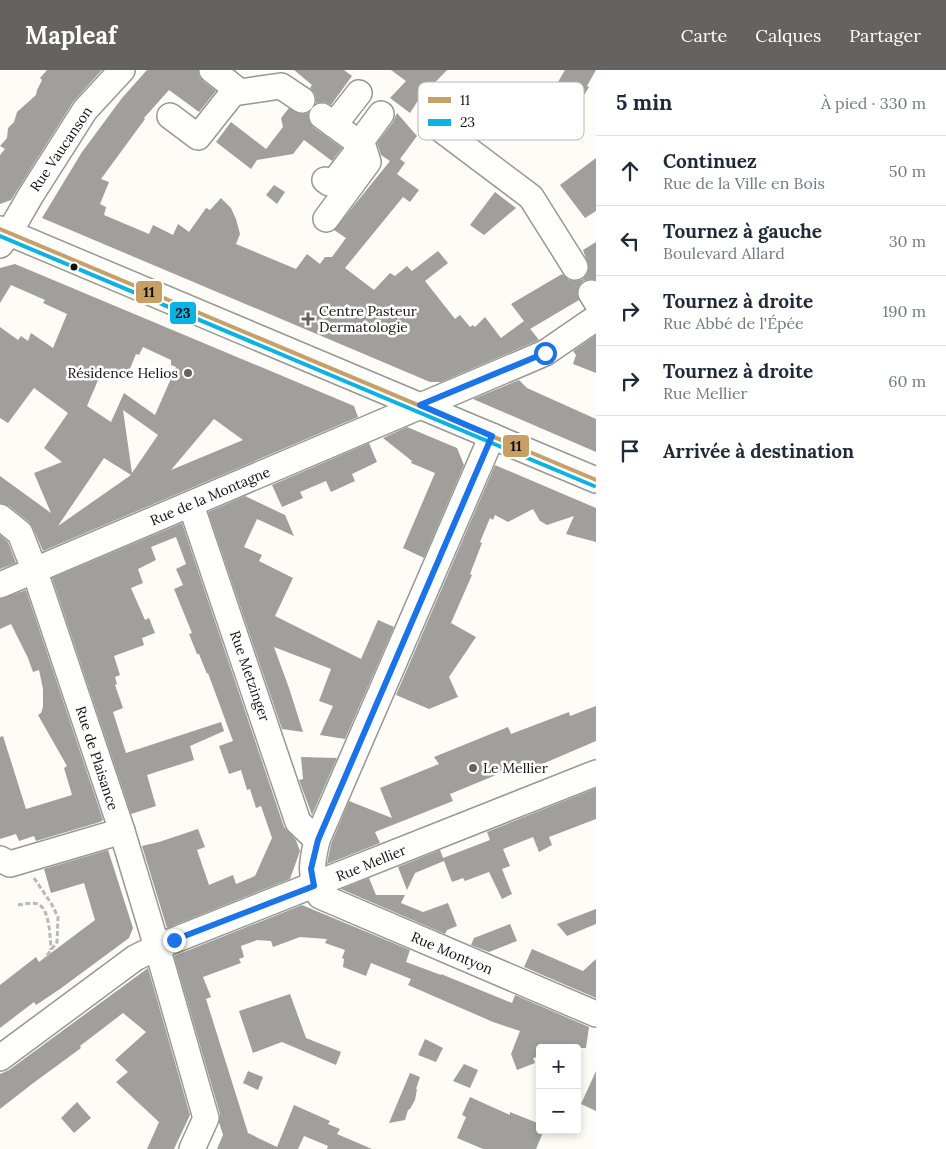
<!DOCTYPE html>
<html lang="fr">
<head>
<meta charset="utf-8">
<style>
	body { margin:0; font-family:Lora,serif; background:#f2f2f3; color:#1f2937 }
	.controls { position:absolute; right:15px; bottom:15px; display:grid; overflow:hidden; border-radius:5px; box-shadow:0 2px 8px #0003 }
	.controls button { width:45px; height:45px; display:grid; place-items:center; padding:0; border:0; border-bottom:1px solid #e0e1e3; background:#fff; color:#1f2937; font:25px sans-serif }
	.stop { position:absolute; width:15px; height:15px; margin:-11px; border:4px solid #1a73e8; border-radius:50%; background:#fff }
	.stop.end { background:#1a73e8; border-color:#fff; box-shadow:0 1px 5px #0008 }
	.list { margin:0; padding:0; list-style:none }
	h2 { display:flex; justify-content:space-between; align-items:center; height:65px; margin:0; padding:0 20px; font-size:21px }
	h2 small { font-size:16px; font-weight:400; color:#747a83 }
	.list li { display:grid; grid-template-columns:32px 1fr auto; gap:15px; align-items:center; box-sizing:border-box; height:70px; padding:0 20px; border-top:1px solid #e0e1e3 }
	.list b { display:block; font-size:19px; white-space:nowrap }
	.list p { margin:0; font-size:16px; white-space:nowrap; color:#747a83 }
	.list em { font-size:16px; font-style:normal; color:#747a83 }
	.icon { flex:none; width:28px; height:28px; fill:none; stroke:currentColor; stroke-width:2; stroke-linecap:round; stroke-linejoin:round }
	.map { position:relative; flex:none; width:596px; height:1079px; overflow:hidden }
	header { display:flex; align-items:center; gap:30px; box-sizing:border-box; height:70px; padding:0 25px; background:#646362; color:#fff }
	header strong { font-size:24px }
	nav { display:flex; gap:28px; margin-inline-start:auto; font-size:18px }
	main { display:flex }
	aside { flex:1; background:#fff }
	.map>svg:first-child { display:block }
	.building { fill:#a19f9c; fill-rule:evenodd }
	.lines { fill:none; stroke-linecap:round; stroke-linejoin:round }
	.minor-casing { stroke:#979795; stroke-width:28 }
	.path { stroke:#b9b9b8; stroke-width:3; stroke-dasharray:5 2.5; stroke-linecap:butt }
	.minor { stroke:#fffffe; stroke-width:25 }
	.bus-1-casing { stroke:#fff; stroke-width:8 }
	.bus-2-casing { stroke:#fff; stroke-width:8 }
	.bus-1 { stroke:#c8a066; stroke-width:4 }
	.bus-2 { stroke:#0bb2e4; stroke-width:4 }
	.route { stroke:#1a73e8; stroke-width:6 }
	.bus-dot { fill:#111; stroke:#fff; stroke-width:2 }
	.poi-dot { fill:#646362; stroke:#fff; stroke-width:2 }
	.labels { text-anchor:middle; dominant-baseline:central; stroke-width:5; stroke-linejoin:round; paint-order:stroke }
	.street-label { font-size:14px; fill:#111; stroke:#fff }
	.poi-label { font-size:14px; fill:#111; stroke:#fff; text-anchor:start }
	.key { fill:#fff; stroke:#b8b8b8; stroke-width:1 }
	.key-label { font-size:14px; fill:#111 }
	.line-badge { stroke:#fff; stroke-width:2 }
	.pale-badge-label { font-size:14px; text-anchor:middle; font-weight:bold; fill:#111 }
</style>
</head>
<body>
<header>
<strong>Mapleaf</strong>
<nav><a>Carte</a><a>Calques</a><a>Partager</a></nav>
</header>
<main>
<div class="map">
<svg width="596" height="1079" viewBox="0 0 596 1079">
	<rect width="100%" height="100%" fill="#fdfcf7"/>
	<g class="building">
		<polygon points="47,0 102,0 73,32 11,130 0,134 0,85 5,79 0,76 7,68 8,58 14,52 17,42 36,25 37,20 42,10 40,8"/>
		<polygon points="147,0 198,0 199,6 203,11 216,21 199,42 169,20 144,48 145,49 101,109 109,112 100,134 106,137 104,145 149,164 153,155 173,165 178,154 189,162 206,138 210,140 221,128 231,138 236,149 240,164 236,174 296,199 307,184 320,194 325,187 332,187 346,168 334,160 390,91 381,85 377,73 393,52 397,43 417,66 400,89 405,93 397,104 419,120 410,132 403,127 345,198 374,220 390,203 395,206 407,196 412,201 438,181 448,193 425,211 455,249 460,245 470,257 473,255 475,257 485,247 501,268 524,251 539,270 441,312 430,312 42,148 82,82 122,28"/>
		<polygon points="294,0 344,0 352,6 331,35 324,32 316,33 315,24 310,18 312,15"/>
		<polygon points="391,0 447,0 419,29 410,43 390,28 406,11"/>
		<polygon points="565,0 596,0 587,16 589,17 574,42 572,41 566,52 543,38"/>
		<polygon points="289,38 301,44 308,43 309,51 313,57 342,78 332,91 304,70 293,84 257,90 251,99 216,72 231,52 266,79 283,57 281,48"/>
		<polygon points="596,88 596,141 585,148 560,115"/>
		<polygon points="274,115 285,122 277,134 266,125"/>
		<polygon points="495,122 516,138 484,165 470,155"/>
		<polygon points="596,172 596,210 590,209 583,211 579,216 577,223 579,230 530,259 511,234 562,204 569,210 576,211 583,209 587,204 589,197 583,180"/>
		<path d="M15,194L354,336L358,347L43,481L33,458L29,452L9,436L0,433V406L51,443L34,403L62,392L44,378L68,343L34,318L8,353L0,348V257L18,270L21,266L28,271L31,263L53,278L67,244L43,233L45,230L11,215L0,233V198ZM143,277L171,290V295L176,297L155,345L124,323L111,352L87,336L102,301L125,311L136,284L139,285ZM123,340L158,365L132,403ZM214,349L243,370L171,400ZM104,388L131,405L58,456L62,450Z"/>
		<polygon points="596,265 596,303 573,294 576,285 573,281"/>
		<polygon points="519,310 527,318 596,349 596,382 473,329"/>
		<polygon points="407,357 457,378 464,395 424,488 403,478 435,403 411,393 412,391 383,368"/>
		<polygon points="369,373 377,392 352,404 355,411 331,422 326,411 300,422 303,428 282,437 272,415"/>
		<polygon points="495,395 596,438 596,472 566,464 574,446 547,455 540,451 533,439 508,452 495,445 493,450 490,448 480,472 482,473 470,504 472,505 451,553 476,567 449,607 458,627 429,639 396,625"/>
		<polygon points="245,426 285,445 294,466 257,449 244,477 262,485 259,491 293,508 275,546 361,589 378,550 394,557 345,669 320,665 333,636 319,631 331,599 274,577 289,618 303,662 282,659 208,442"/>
		<polygon points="182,453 284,757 296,770 300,781 290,809 167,858 142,776 159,772 198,759 205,777 197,780 209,815 233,805 236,814 255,806 272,768 261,736 256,738 250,719 247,720 241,700 229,704 219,676 233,671 208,603 207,604 199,584 197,584 189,564 192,563 174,519 183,515 176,499 186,494 176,467 151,477 156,490 138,499 143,513 131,518 145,550 149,548 155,563 142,568 144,575 114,586 120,605 115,607 117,614 115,615 123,638 113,642 126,683 221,652 224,661 190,676 194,690 147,705 156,736 131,744 52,508"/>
		<polygon points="0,465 8,472 16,493 0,499"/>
		<polygon points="26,520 103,750 100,752 36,771 34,766 19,771 16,764 0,769 0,667 3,666 26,739 72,725 64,698 67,696 38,645 41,643 43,637 43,619 39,600 33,602 28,588 11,554 0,559 0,529"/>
		<polygon points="596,636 596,671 526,701 523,694 450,724 453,731 375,762 380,773 327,794 331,774 349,731 392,748 380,718 439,694 434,687 508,657 511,664 569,642 570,646"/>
		<polygon points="301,687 337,688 312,745 299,710 303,709"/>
		<polygon points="596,718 596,749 549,767 552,775 539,782 533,767 503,779 510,796 502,799 512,824 502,829 489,802 465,811 463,808 452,812 444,791 415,803 407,820 398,797 440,780 443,788 490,770 487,762"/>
		<polygon points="108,780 133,858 129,868 60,919 36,935 34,932 0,958 0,915 36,887 39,892 95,850 84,813 51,823 44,799"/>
		<polygon points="369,808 376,825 405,825 401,833 423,842 448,833 457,856 447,860 445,864 341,819"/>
		<polygon points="302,835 410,880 406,892 441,905 441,904 512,933 515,925 589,957 586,978 540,978 540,986 533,988 535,993 517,1000 511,984 520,961 493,952 408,915 411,909 371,893 366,906 343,897 344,889 342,888 345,880 325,873 327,869 300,867 273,877 271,871 257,870 241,876 244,887 239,889 241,893 203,907 211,927 206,929 248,1063 277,1077 294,1035 330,1051 328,1054 340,1059 337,1064 372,1079 327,1079 328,1076 304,1066 298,1079 217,1079 223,1065 219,1052 220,1044 174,886"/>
		<polygon points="596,839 596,854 567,866 557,854"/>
		<polygon points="510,854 517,871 489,882 471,875 474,868"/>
		<polygon points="532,879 583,901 596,889 596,928 524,897"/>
		<polygon points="148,898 190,1045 174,1079 147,1079 159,1052 116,1012 128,1002 115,990 146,962 123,943 80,976 81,978 32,1014 0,1039 0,1004 9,1000"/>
		<polygon points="290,924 306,968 341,982 336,995 282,972 253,983 239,941"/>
		<polygon points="425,969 443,978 436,992 418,985"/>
		<polygon points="464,994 478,1000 470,1018 453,1011"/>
		<polygon points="248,1001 263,1007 258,1020 243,1013"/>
		<polygon points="596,1001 596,1041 581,1034"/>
		<polygon points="410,1003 420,1007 416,1019 417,1019 415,1030 410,1039 408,1040 405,1050 389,1053"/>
		<polygon points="470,1027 510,1045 510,1042 540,1054 540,1060 544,1060 536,1079 483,1079 457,1068 466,1047 462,1045"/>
		<polygon points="77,1032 91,1048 74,1063 61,1048"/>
	</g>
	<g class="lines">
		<defs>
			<g id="minor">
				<polyline points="212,0 240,22 281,16 302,30"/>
				<polyline points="170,46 198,67 236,19"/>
				<polyline points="322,46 363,76 368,92 326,149"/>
				<polyline points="434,54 531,127 575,197"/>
				<polyline points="334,55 359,23"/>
				<polyline points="359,74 381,44"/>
				<polyline points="325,110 329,113 334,112 353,87"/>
				<polyline points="0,159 596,410"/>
				<polyline points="0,175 9,163 31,125 85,40 122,0"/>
				<polyline points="591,223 596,231"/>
				<path d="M492,366L317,770C312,792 309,805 320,826L596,944"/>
				<polyline points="191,435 298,752 317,770"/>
				<polyline points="0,447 20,463 34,499 122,761 157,877 206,1048 192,1079"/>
				<polyline points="0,515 545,283 596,248"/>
				<polyline points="0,789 10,794 122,761"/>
				<polyline points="0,988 135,888 157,877 596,703"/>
			</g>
		</defs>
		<use href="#minor" class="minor-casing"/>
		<g class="path">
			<polyline points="34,808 51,833 58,847 57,872 45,888"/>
			<path d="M18,835C24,834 32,832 38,834C50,839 50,868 51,880"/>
		</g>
		<use href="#minor" class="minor"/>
		<defs>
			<polyline id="bus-1" points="0,159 596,410"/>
			<polyline id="bus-2" points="0,166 594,416"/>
		</defs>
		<use href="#bus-1" class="bus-1-casing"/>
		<use href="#bus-2" class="bus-2-casing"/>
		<use href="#bus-1" class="bus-1"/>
		<use href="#bus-2" class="bus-2"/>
	</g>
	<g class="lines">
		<polyline class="route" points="174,870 314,816 311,799 318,770 492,366 420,335 545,283"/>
	</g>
	<circle class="bus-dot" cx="74" cy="197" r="4.5"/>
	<g class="poi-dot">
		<path d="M305.5 241.5h5v5h5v5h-5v5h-5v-5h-5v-5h5z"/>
		<circle cx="188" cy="303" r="5"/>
		<circle cx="473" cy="698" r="5"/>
	</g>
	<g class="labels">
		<g class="street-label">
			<text transform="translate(61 79) rotate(-56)">Rue Vaucanson</text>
			<text transform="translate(210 426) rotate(-23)">Rue de la Montagne</text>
			<text transform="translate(250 606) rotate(71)">Rue Metzinger</text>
			<text transform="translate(97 688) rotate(72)">Rue de Plaisance</text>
			<text transform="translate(371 793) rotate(-22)">Rue Mellier</text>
			<text transform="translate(452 883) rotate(23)">Rue Montyon</text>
		</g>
		<g class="poi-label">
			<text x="319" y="241">Centre Pasteur<tspan x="319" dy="16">Dermatologie</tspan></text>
			<text x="178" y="303" text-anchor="end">Résidence Helios</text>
			<text x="483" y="698">Le Mellier</text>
		</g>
	</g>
	<rect x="418" y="12" width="166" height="58" rx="8" class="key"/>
	<rect x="428" y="27" width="23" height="6" fill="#c8a066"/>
	<rect x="428" y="49" width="23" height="7" fill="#0bb2e4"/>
	<g class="key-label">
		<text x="460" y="35">11</text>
		<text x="460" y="57">23</text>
	</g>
	<g class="line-badge">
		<rect x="135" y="210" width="28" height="24" rx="5" fill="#c8a066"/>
		<rect x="169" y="231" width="28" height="24" rx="5" fill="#0bb2e4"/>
		<rect x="502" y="364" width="28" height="24" rx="5" fill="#c8a066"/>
	</g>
	<g class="pale-badge-label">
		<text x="149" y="227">11</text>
		<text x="183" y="248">23</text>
		<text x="516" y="381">11</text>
	</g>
</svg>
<div class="controls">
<button>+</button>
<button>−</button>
</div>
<div class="stop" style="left:545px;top:283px"></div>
<div class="stop end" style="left:174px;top:870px"></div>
</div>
<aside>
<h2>5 min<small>À pied · 330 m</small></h2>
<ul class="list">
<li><svg class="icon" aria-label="ahead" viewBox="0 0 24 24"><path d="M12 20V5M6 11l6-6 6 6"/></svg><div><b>Continuez</b><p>Rue de la Ville en Bois</p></div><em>50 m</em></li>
<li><svg class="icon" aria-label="left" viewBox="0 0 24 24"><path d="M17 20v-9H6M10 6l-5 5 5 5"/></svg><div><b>Tournez à gauche</b><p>Boulevard Allard</p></div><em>30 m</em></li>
<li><svg class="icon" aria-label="right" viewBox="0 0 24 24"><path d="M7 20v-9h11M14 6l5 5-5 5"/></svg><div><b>Tournez à droite</b><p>Rue Abbé de l'Épée</p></div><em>190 m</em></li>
<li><svg class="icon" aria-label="right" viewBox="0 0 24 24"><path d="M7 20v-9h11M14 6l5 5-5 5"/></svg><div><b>Tournez à droite</b><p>Rue Mellier</p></div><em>60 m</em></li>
<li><svg class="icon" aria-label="arrive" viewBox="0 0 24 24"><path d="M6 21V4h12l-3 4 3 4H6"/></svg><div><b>Arrivée à destination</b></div></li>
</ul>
</aside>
</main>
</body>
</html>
